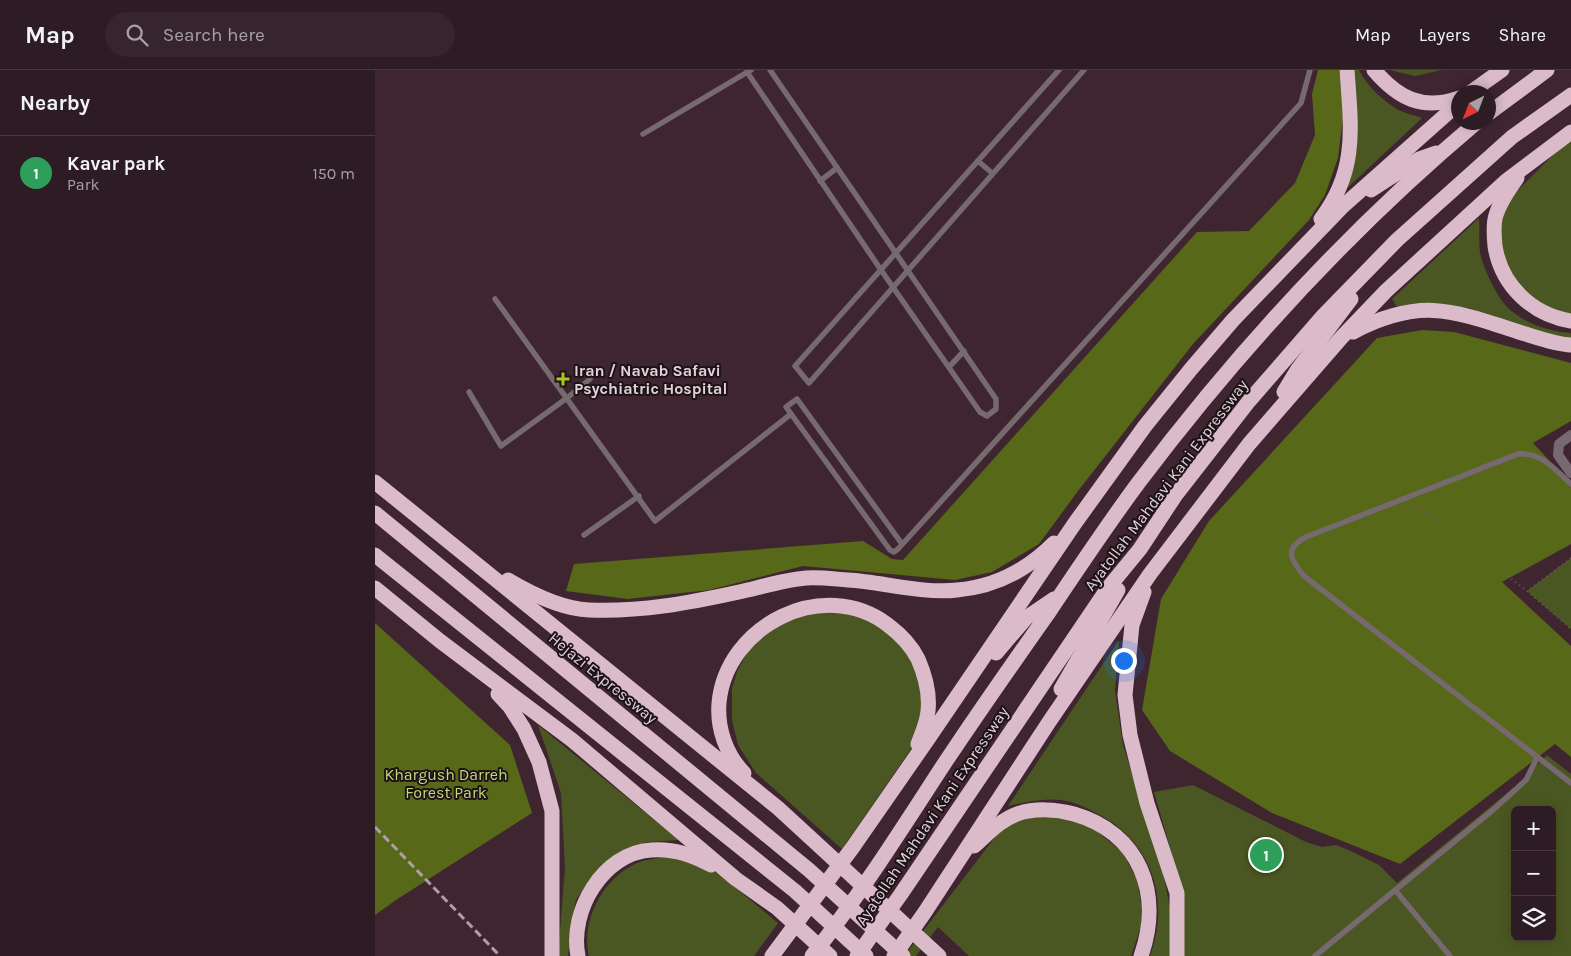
<!DOCTYPE html>
<html lang="en">
<head>
<meta charset="utf-8">
<style>
	body { margin:0; font-family:Karla,sans-serif; background:#36252c; color:#f1f3f6 }
	.controls { position:absolute; right:15px; bottom:15px; display:grid; overflow:hidden; border-radius:8px; box-shadow:0 2px 12px #0003 }
	.controls button { width:45px; height:45px; display:grid; place-items:center; padding:0; border:0; border-bottom:1px solid #493a41; background:#2e1c24; color:#f1f3f6; font:25px sans-serif }
	.compass { position:absolute; left:1076px; top:15px; width:45px; height:45px; border-radius:50%; background:#2e1c24; box-shadow:0 2px 12px #0003; rotate:222deg }
	.you { position:absolute; left:748px; top:590px; width:18px; height:18px; margin:-12px; border:4px solid #fff; border-radius:50%; background:#1a73e8; box-shadow:0 0 0 8px #1a73e833 }
	.badge { display:grid; place-items:center; width:32px; height:32px; border-radius:50%; background:#b45309; color:#fff; font-size:16px; font-weight:700 }
	.pin { position:absolute; translate:-50% -50%; border:2px solid #fff; box-shadow:0 1px 5px #0006 }
	.list { margin:0; padding:0; list-style:none }
	h2 { display:flex; justify-content:space-between; align-items:center; height:65px; margin:0; padding:0 20px; font-size:21px }
	h2 small { font-size:16px; font-weight:400; color:#a7a1a6 }
	.list li { display:grid; grid-template-columns:32px 1fr auto; gap:15px; align-items:center; box-sizing:border-box; height:75px; padding:0 20px; border-top:1px solid #493a41 }
	.list b { display:block; font-size:19px; white-space:nowrap }
	.list p { margin:0; font-size:16px; white-space:nowrap; color:#a7a1a6 }
	.list em { font-size:16px; font-style:normal; color:#a7a1a6 }
	.icon { flex:none; width:28px; height:28px; fill:none; stroke:currentColor; stroke-width:2; stroke-linecap:round; stroke-linejoin:round }
	.map { position:relative; flex:none; width:1196px; height:886px; overflow:hidden }
	header { display:flex; align-items:center; gap:30px; box-sizing:border-box; height:70px; padding:0 25px; background:#2e1c24; border-bottom:1px solid #493a41 }
	header strong { font-size:24px }
	nav { display:flex; gap:28px; margin-inline-start:auto; font-size:18px }
	.search { width:350px; height:45px; background:#36252c; display:flex; align-items:center; gap:12px; box-sizing:border-box; padding:0 18px; border-radius:28px; color:#a7a1a6; font-size:19px }
	main { display:flex }
	aside { flex:1; background:#2e1c24 }
	.map>svg:first-child { display:block }
	.green { fill:#4b5722; fill-rule:evenodd }
	.forest { fill:#586819 }
	.lines { fill:none; stroke-linecap:round; stroke-linejoin:round }
	.path { stroke:#705963; stroke-width:2; stroke-dasharray:1 4; stroke-linecap:butt }
	.lane { stroke:#76696f; stroke-width:5.5 }
	.street { stroke:#76696f; stroke-width:10 }
	.highway { stroke:#dbbbc9; stroke-width:15 }
	.rail { stroke:#b09da5; stroke-width:3; stroke-dasharray:8 4; stroke-linecap:butt }
	.poi-dot { fill:#a7c71e; stroke:#1d1217; stroke-width:2 }
	.labels { text-anchor:middle; dominant-baseline:central; stroke-width:4; stroke-linejoin:round; paint-order:stroke }
	.poi-label { font-size:16px; font-weight:bold; fill:#e2d1d8; stroke:#1d1217; text-anchor:start }
	.street-label { font-size:16px; fill:#e2d1d8; stroke:#1d1217 }
	.park-label { font-size:16px; fill:#c1db73; stroke:#1d1217 }
</style>
</head>
<body>
<header>
<strong>Map</strong>
<div class="search"><svg class="icon" aria-label="search" viewBox="0 0 24 24"><circle cx="10" cy="10" r="6"/><path d="M15 15l6 6"/></svg>Search here</div>
<nav><a>Map</a><a>Layers</a><a>Share</a></nav>
</header>
<main>
<aside>
<h2>Nearby<small></small></h2>
<ul class="list">
<li><span class="badge" style="background:#2e9e5b">1</span><div><b>Kavar park</b><p>Park</p></div><em>150 m</em></li>
</ul>
</aside>
<div class="map">
<svg width="1196" height="886" viewBox="0 0 1196 886">
	<rect width="100%" height="100%" fill="#3e2530"/>
	<g class="green">
		<path d="M978,0H984C991,15 1009,32 1024,40C1031,44 1040,45 1047,48L968,122Z"/>
		<polygon points="1015,0 1067,0 1040,6"/>
		<polygon points="1196,72 1196,244 1175,242 1136,208 1124,174 1125,148 1138,125 1184,79"/>
		<path d="M1104,148C1105,160 1103,175 1106,187C1110,201 1122,227 1133,238C1149,253 1174,262 1196,263V270L1165,265L1094,238L1042,233L1022,237L1017,229Z"/>
		<polygon points="1196,488 1196,559 1152,521"/>
		<polygon points="439,539 496,548 535,582 550,624 540,671 536,679 467,779 381,703 363,675 357,650 357,618 362,602 371,584 396,558"/>
		<path d="M744,570L740,621L748,675L788,802L795,839L796,886H775C795,830 778,774 725,745C712,738 701,732 686,730C667,728 651,732 633,736Z"/>
		<polygon points="163,655 304,770 272,772 243,783 214,810 201,830 197,850 193,886 183,886 190,797 186,723"/>
		<path d="M1172,685L1196,704V886H808L806,816L779,722L818,715L931,772L947,777L961,775L976,781L1004,795L1022,813L1142,715ZM1140,740H1177V867H1140Z"/>
		<polygon points="673,746 703,750 724,763 748,783 762,810 766,833 766,857 756,886 594,886 563,857 541,886 529,886 624,762 646,749"/>
		<path d="M288,787L313,788L344,804L403,853L379,886H214C205,849 230,805 265,792C272,789 281,789 288,787Z"/>
	</g>
	<g class="forest">
		<polygon points="943,0 964,0 969,40 963,88 950,125 934,150 818,274 703,421 664,474 617,502 580,510 428,496 334,520 253,529 191,521 199,494 488,471 517,489 528,490 822,162 874,161 920,113 940,65 937,24"/>
		<polygon points="1047,260 1079,262 1196,293 1196,351 1158,373 1196,414 1196,474 1127,512 1196,576 1196,687 1180,674 1025,794 897,743 795,681 767,640 786,529 834,451 1002,268"/>
		<polygon points="0,553 135,675 157,743 21,830 0,845"/>
	</g>
	<g class="lines">
		<g class="path">
			<polyline points="1037,433 1152,521"/>
			<polyline points="1196,488 1152,521 1196,559"/>
		</g>
		<g class="lane">
			<polyline points="684,0 420,296 434,313 709,0"/>
			<polyline points="372,2 506,200 605,342 612,346 621,339 621,329 395,0"/>
			<polyline points="268,64 376,0"/>
			<polyline points="603,91 617,103"/>
			<polyline points="445,111 462,98"/>
			<polyline points="120,229 280,451 416,344"/>
			<polyline points="574,297 589,281"/>
			<polyline points="94,322 126,376 192,328 215,309"/>
			<path d="M1196,414C1180,400 1167,382 1143,384L931,467C908,479 916,490 929,506L1196,713"/>
			<polyline points="209,465 264,426"/>
			<polyline points="527,474 422,329 411,337 515,480 519,482 523,479 926,33 935,0"/>
			<polyline points="1020,820 1075,886"/>
			<polyline points="940,886 1119,739 1151,710 1162,688"/>
		</g>
		<polyline class="street" points="1196,365 1184,374 1183,385 1196,403"/>
		<g class="highway">
			<path d="M999,0C1023,28 1047,41 1084,28"/>
			<polyline points="1096,22 1127,0"/>
			<polyline points="1114,43 1172,0"/>
			<path d="M1142,108C1134,119 1125,132 1121,145C1118,154 1119,166 1120,176C1126,215 1157,245 1196,251"/>
			<polyline points="996,120 1044,89 1061,83"/>
			<path d="M946,149C983,100 976,57 972,0"/>
			<path d="M978,262C1045,227 1077,240 1144,262C1161,267 1178,274 1196,275"/>
			<polyline points="909,322 923,299 976,229"/>
			<polyline points="0,412 403,738 564,886"/>
			<polyline points="0,443 434,800 528,886"/>
			<polyline points="0,485 420,821 491,886"/>
			<path d="M133,510C155,523 188,539 214,540C266,542 314,533 364,522C386,517 409,510 431,508C445,507 459,509 473,510C507,512 548,524 582,520C620,517 653,499 679,473"/>
			<polyline points="0,518 65,571 197,670 361,809 402,838 455,886"/>
			<polyline points="769,522 757,555 750,625 755,665 772,733 802,823 802,886"/>
			<polyline points="621,583 651,548 679,529"/>
			<polyline points="686,619 743,520"/>
			<polyline points="123,624 135,637 149,659 164,692 177,741 177,886"/>
			<path d="M369,703C351,685 342,658 344,633C351,555 449,506 513,555C525,564 536,575 543,589C550,605 555,623 553,641C552,653 547,663 543,674"/>
			<path d="M599,776C613,764 625,750 642,744C659,738 681,739 699,744C765,763 788,824 766,886"/>
			<path d="M203,886C194,841 228,783 276,780C297,778 318,785 336,795"/>
			<polyline points="397,886 478,777 553,669 700,453 770,356 816,299 858,250 967,137 1084,33"/>
			<path d="M437,886C486,824 528,757 571,691C604,642 638,593 672,545C702,500 732,455 764,412C863,281 976,158 1102,52"/>
			<polyline points="482,886 526,824 733,518 765,479 800,426 874,331 948,246 1022,170 1137,67 1196,25"/>
			<polyline points="519,886 550,842 674,652 775,504 874,374 966,268 1011,221 1131,111 1196,62"/>
		</g>
		<polyline class="rail" points="0,757 125,886"/>
	</g>
	<path class="poi-dot" d="M185.5 301.5h5v5h5v5h-5v5h-5v-5h-5v-5h5z"/>
	<g class="labels">
		<g class="poi-label">
			<text x="199" y="300">Iran / Navab Safavi<tspan x="199" dy="18">Psychiatric Hospital</tspan></text>
		</g>
		<g class="street-label">
			<text transform="translate(791 415) rotate(-53)">Ayatollah Mahdavi Kani Expressway</text>
			<text transform="translate(228 608) rotate(39)">Hejazi Expressway</text>
			<text transform="translate(557 746) rotate(-56)">Ayatollah Mahdavi Kani Expressway</text>
		</g>
		<g class="park-label">
			<text x="71" y="704">Khargush Darreh<tspan x="71" dy="18">Forest Park</tspan></text>
		</g>
	</g>
</svg>
<div class="controls">
<button>+</button>
<button>−</button>
<button><svg class="icon" aria-label="layers" viewBox="0 0 24 24"><path d="M12 4l9 5-9 5-9-5zM3 14l9 5 9-5"/></svg></button>
</div>
<svg class="compass" viewBox="-18 -18 36 36"><path d="M0-13l5 13h-10z" fill="#e53935"/><path d="M0 13l5-13h-10z" fill="#a7a1a6"/></svg>
<div class="you"></div>
<div class="pin badge" style="left:891px;top:785px;background:#2e9e5b">1</div>
</div>
</main>
</body>
</html>
